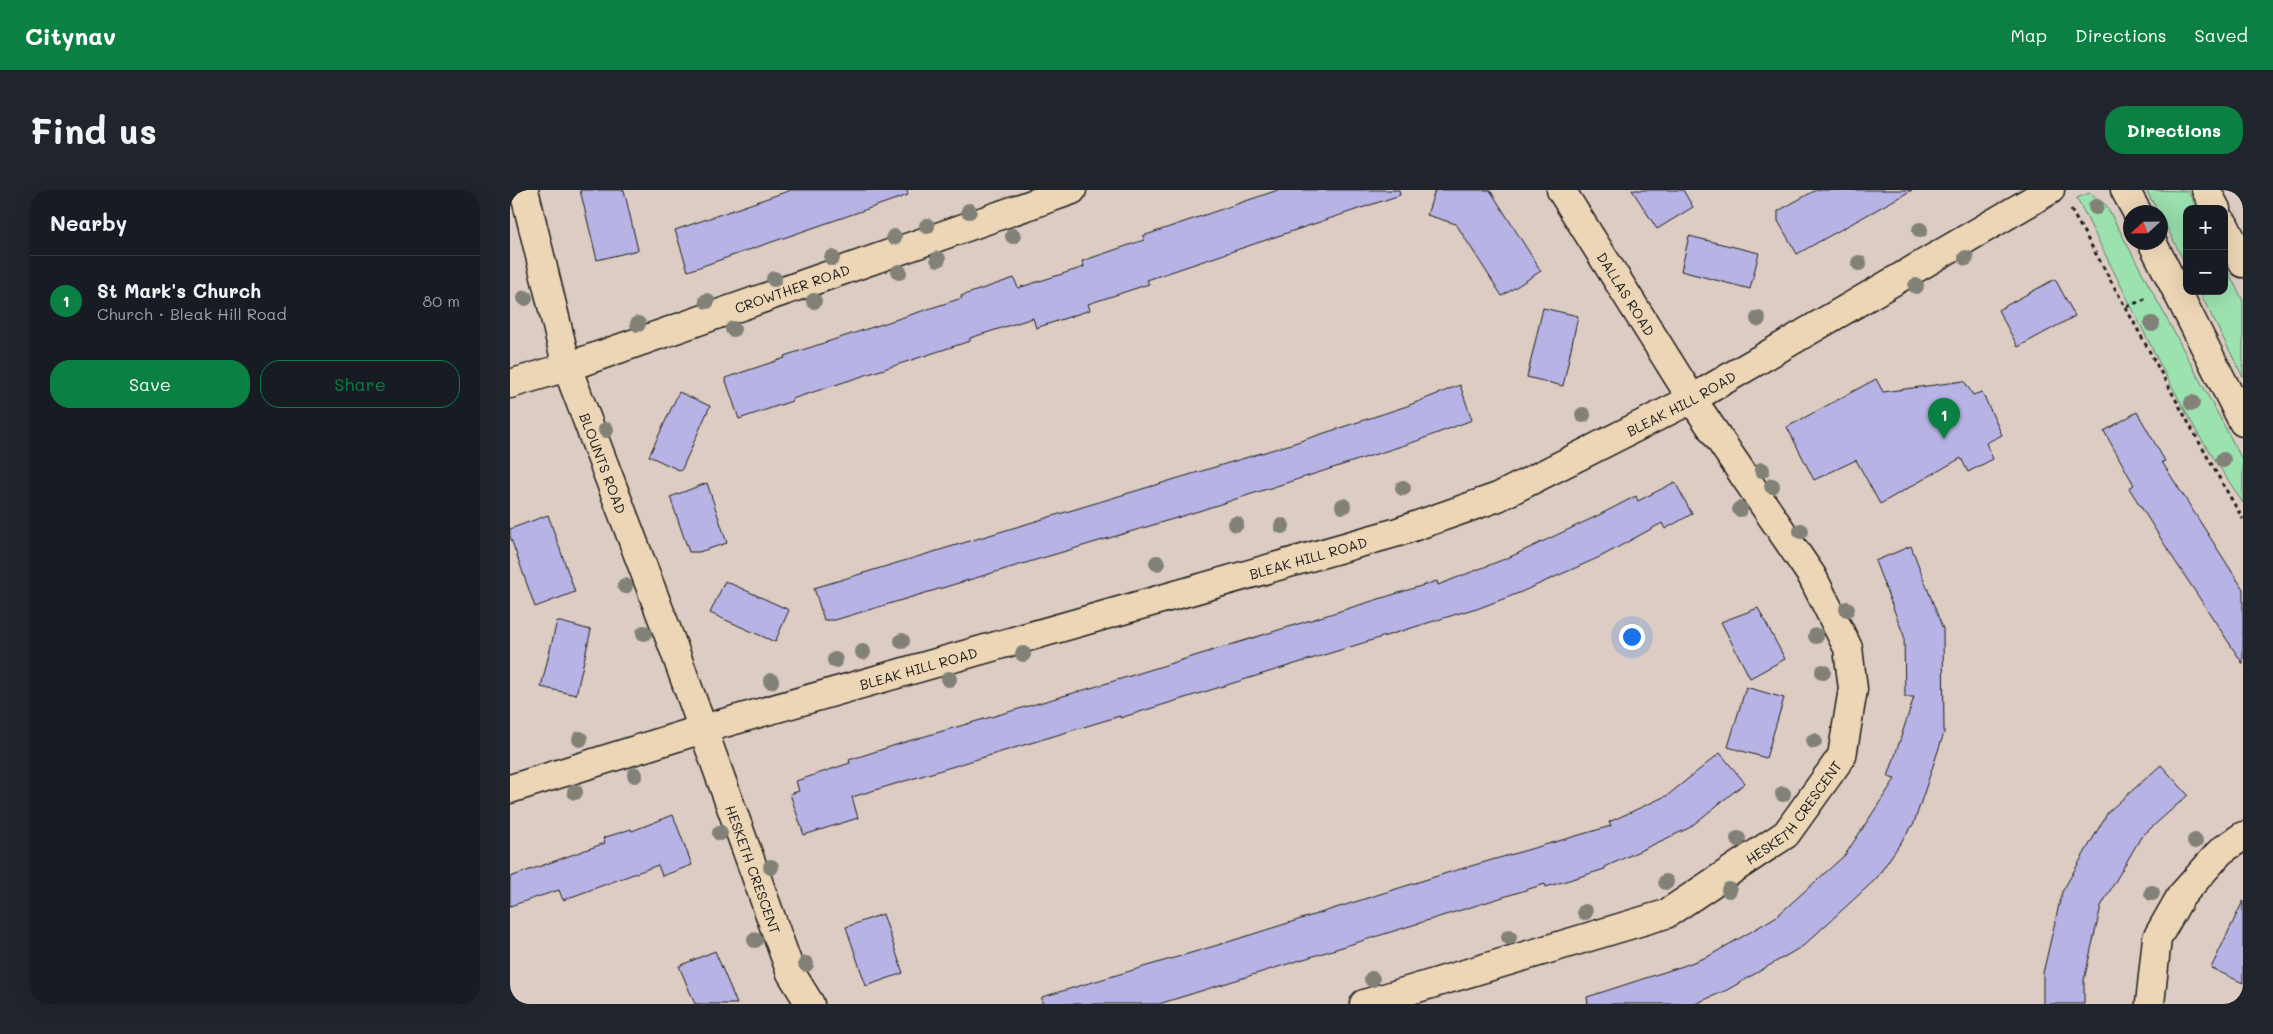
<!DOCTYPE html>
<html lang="en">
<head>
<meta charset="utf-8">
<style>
	body { margin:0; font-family:Mali,sans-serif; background:#20242c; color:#f1f3f6 }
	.controls { position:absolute; right:15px; top:15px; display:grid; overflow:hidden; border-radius:10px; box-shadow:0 5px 20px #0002 }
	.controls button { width:45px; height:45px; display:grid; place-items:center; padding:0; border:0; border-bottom:1px solid #363941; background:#171b24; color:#f1f3f6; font:25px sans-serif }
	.compass { position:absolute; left:1613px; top:15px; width:45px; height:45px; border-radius:50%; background:#171b24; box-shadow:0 5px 20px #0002; rotate:248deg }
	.you { position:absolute; left:1121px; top:446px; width:18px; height:18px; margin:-12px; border:4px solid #fff; border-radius:50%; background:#1a73e8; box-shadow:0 0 0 8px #1a73e833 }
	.badge { display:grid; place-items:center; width:32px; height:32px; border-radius:50%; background:#0b8043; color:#fff; font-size:16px; font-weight:700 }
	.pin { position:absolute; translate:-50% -41px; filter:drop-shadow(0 1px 2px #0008) }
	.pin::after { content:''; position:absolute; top:26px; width:18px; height:15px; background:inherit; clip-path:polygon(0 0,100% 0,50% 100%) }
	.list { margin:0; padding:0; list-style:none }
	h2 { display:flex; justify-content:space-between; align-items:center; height:65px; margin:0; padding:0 20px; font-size:21px }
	h2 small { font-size:16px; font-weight:400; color:#9ea1a6 }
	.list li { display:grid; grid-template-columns:32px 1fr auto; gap:15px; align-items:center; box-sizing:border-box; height:90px; padding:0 20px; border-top:1px solid #363941 }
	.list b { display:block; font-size:19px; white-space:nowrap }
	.list p { margin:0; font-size:16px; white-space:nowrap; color:#9ea1a6 }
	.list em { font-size:16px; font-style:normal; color:#9ea1a6 }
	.actions { display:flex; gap:10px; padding:15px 20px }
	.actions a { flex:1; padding:11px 0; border:1px solid #0b8043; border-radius:20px; text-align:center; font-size:18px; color:#0b8043 }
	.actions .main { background:#0b8043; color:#fff }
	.map { position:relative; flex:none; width:1733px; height:814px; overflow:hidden; border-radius:20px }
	header { display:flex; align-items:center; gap:30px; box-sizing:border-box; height:70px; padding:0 25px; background:#0b8043; color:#fff }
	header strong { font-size:24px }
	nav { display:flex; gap:28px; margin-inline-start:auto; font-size:18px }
	.intro { display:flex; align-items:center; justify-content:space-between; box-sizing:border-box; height:120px; padding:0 30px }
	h1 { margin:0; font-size:35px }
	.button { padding:12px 22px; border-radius:20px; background:#0b8043; color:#fff; font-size:18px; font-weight:700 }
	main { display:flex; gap:30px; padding:0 30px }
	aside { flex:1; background:#171b24; border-radius:20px; box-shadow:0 5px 20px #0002 }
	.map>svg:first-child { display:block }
	.green { fill:#9ce2af; stroke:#5c7f66 }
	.building { fill:#b7b4e5; stroke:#1c1c1c }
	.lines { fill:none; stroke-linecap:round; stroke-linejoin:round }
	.minor-casing { stroke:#1c1c1c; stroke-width:31 }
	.primary-casing { stroke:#1c1c1c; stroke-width:31 }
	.path { stroke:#1c1c1c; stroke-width:3; stroke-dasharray:4 4; stroke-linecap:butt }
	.minor { stroke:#edd6b6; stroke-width:28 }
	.primary { stroke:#edd6b6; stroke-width:28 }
	.tree { fill:#818178 }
	.labels { text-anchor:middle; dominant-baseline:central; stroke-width:4.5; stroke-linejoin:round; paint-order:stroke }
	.street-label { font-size:14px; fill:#1c1c1c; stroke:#edd6b6 }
</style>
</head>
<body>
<header>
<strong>Citynav</strong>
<nav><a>Map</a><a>Directions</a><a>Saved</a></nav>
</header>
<div class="intro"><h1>Find us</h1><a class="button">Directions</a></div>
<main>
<aside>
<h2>Nearby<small></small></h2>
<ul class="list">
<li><span class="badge">1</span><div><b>St Mark's Church</b><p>Church · Bleak Hill Road</p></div><em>80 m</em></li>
</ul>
<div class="actions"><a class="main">Save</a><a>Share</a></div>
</aside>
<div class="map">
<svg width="1733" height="814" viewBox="0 0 1733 814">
	<rect width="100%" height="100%" fill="#ddccc4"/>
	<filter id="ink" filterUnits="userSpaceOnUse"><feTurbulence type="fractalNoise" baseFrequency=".02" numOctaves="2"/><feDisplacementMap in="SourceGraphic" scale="10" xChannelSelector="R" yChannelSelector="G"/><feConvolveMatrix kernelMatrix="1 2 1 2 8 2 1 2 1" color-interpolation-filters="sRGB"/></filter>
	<g filter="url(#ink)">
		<g class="green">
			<polygon points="1636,0 1678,1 1687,19 1677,19 1677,77 1651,26 1650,22 1648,22"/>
			<polygon points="1580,3 1596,15 1733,271 1733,313 1688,244 1653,180 1567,8"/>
			<polygon points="1714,73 1733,111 1733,187 1689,101 1714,101"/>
		</g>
		<g class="building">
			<polygon points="70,0 114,0 128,60 87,70"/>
			<polygon points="281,0 397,0 398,5 178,81 165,40"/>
			<polygon points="768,0 889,0 890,5 637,90 639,94 578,114 580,120 526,138 523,128 460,148 460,151 282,209 282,211 229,229 215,188 275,168 274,166 452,108 451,106 504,88 508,98 574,77 572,71 634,50 633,46"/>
			<polygon points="925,0 980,0 1031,81 992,106 946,34 917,25"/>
			<polygon points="1122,0 1173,0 1183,17 1147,39"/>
			<polygon points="1306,0 1402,0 1287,64 1268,31 1268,21"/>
			<polygon points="1179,46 1249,63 1240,99 1171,81"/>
			<polygon points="1545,89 1565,126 1508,157 1488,120"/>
			<polygon points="1033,118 1068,126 1053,196 1017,187"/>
			<polygon points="1366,189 1373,202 1454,191 1463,205 1472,202 1492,245 1476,253 1483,269 1458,282 1451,268 1370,314 1346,270 1304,290 1277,237"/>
			<polygon points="950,195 962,230 904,252 673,326 325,430 314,430 304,398 778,255 897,216"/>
			<polygon points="169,202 200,216 171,281 139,266"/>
			<polygon points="1627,222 1655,271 1652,272 1733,399 1733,474 1665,371 1619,298 1624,295 1594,241"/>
			<polygon points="1165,292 1182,324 1155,339 1152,333 1092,366 1009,403 964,420 963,419 610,528 610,526 342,607 348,628 294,645 280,604 289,601 286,591 340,573 339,570 395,552 591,495 927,391 928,395 1000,367 1087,326 1126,306 1128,311"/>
			<polygon points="197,293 217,353 189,362 179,362 160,307"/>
			<polygon points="38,325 65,402 25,417 0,346 0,339"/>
			<polygon points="1401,356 1433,439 1434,543 1404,633 1366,689 1293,756 1217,800 1185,814 1078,814 1077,807 1173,776 1199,766 1242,741 1267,726 1335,665 1385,589 1378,587 1404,507 1395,507 1394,446 1365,371"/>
			<polygon points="215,391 279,420 265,452 200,423"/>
			<polygon points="1248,418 1275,469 1240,488 1211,432"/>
			<polygon points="47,431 81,440 66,505 31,497"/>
			<polygon points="1236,497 1274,508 1256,568 1218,557"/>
			<polygon points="1210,563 1235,593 1179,638 1095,677 1095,679 1036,697 1035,694 649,814 532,814 532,807 718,752 940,682 1101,636 1099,632 1158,605"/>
			<polygon points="1651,575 1678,605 1631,647 1591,716 1574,790 1574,814 1533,814 1533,783 1552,702 1598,622"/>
			<polygon points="163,625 182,675 152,686 148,675 53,710 49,700 0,716 0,687 95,653 93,648 121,639 122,641"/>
			<polygon points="1733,711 1733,793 1701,778"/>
			<polygon points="373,724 393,783 356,796 336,737"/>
			<polygon points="205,761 218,792 227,814 185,814 169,776"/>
		</g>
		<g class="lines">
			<defs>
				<g id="minor">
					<path id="s1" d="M14,0L57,177L164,459L281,783L300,814"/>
					<path id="s2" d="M0,194L57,177L562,0"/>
					<path id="s3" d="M0,599L193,539L888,342L988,307L1182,209L1540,0"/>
					<path id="s4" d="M854,814L1156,724L1276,644L1332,566L1343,499L1338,458L1302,386L1182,209L1051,0"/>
					<polyline points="1640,814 1647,748 1671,706 1711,661 1733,646"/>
				</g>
				<g id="primary">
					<polyline points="1615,0 1627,22"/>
					<polyline points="1696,0 1706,19"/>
					<polyline points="1714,34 1733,73"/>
					<polyline points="1642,52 1733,232"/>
				</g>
			</defs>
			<use href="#minor" class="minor-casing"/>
			<use href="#primary" class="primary-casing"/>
			<g class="path">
				<path d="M1561,20C1620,122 1673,227 1733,329"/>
				<polyline points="1617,117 1637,108"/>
			</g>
			<use href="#minor" class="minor"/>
			<use href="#primary" class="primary"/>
		</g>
		<g class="tree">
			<circle cx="1586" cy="17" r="8"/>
			<circle cx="459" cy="21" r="8"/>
			<circle cx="417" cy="36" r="8"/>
			<circle cx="1410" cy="40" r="8"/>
			<circle cx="503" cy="46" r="8"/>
			<circle cx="384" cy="47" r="8"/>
			<circle cx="322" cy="68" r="8"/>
			<circle cx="1456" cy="68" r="8"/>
			<circle cx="428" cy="69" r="8"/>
			<circle cx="1349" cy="73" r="8"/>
			<circle cx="389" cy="82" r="8"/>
			<circle cx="264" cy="89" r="8"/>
			<circle cx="1406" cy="96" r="8"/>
			<circle cx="15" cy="108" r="8"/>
			<circle cx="197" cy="111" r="8"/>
			<circle cx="304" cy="111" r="8"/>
			<circle cx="1248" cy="129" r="8"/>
			<circle cx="128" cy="134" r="8"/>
			<circle cx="1642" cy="134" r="8"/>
			<circle cx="223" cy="139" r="8"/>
			<circle cx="1682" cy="213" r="8"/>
			<circle cx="1073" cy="225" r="8"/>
			<circle cx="96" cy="240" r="8"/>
			<circle cx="1713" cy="270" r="8"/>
			<circle cx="1252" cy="280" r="8"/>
			<circle cx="1262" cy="296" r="8"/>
			<circle cx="893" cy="298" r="8"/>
			<circle cx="833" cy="316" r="8"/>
			<circle cx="1230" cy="319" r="8"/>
			<circle cx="726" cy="334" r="8"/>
			<circle cx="772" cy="336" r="8"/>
			<circle cx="1291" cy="341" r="8"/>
			<circle cx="647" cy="373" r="8"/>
			<circle cx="115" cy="396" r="8"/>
			<circle cx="1337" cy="419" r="8"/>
			<circle cx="134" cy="443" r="8"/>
			<circle cx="1306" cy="446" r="8"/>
			<circle cx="392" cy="451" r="8"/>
			<circle cx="353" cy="462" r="8"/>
			<circle cx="513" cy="464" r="8"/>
			<circle cx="325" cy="470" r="8"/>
			<circle cx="1313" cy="482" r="8"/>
			<circle cx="439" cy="489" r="8"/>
			<circle cx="261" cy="491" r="8"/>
			<circle cx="70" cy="549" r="8"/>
			<circle cx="1304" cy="551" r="8"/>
			<circle cx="125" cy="585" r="8"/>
			<circle cx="65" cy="602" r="8"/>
			<circle cx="1273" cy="604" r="8"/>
			<circle cx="210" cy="643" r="8"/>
			<circle cx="1228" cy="649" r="8"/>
			<circle cx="1685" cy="651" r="8"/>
			<circle cx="261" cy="677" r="8"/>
			<circle cx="1156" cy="692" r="8"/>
			<circle cx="1219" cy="700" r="8"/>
			<circle cx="1642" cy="703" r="8"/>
			<circle cx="1075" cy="722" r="8"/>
			<circle cx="999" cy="747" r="8"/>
			<circle cx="245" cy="750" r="8"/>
			<circle cx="296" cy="774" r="8"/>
			<circle cx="862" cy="789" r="8"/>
		</g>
	</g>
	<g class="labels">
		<g class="street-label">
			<text stroke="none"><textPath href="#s2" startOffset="298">CROWTHER ROAD</textPath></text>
			<text transform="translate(1116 104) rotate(58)">DALLAS ROAD</text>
			<text stroke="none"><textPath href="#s3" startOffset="1236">BLEAK HILL ROAD</textPath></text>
			<text stroke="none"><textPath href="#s1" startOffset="285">BLOUNTS ROAD</textPath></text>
			<text stroke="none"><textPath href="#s3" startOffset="831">BLEAK HILL ROAD</textPath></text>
			<text stroke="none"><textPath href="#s3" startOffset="426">BLEAK HILL ROAD</textPath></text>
			<text stroke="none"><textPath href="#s4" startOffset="480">HESKETH CRESCENT</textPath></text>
			<text stroke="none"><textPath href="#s1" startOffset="718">HESKETH CRESCENT</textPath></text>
		</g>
	</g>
</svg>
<div class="controls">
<button>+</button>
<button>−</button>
</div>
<svg class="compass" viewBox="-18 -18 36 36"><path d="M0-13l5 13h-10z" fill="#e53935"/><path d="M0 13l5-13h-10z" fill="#9ea1a6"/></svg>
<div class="you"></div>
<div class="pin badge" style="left:1434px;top:249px">1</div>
</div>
</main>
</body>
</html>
